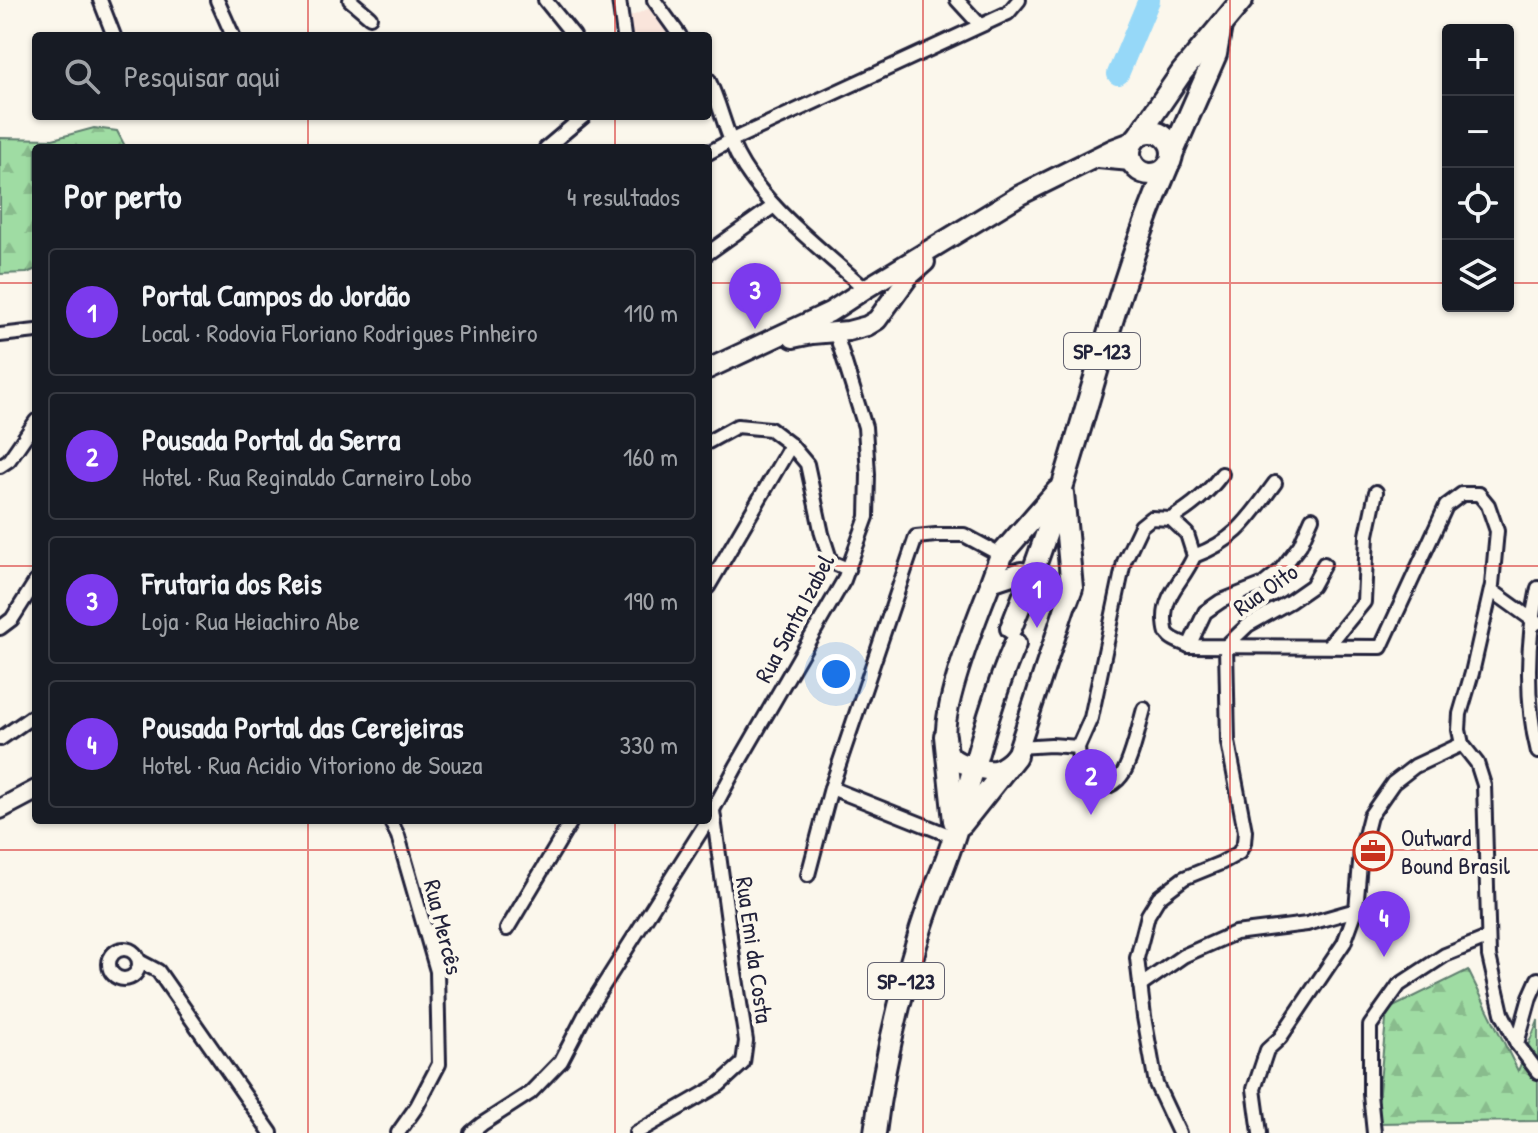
<!DOCTYPE html>
<html lang="pt">
<head>
<meta charset="utf-8">
<style>
	body { margin:0; font-family:"Patrick Hand",sans-serif; background:#20242c; color:#f1f3f6 }
	.controls { position:absolute; right:24px; top:24px; display:grid; overflow:hidden; border-radius:8px; box-shadow:0 2px 6px #0004 }
	.controls button { width:72px; height:72px; display:grid; place-items:center; padding:0; border:0; border-bottom:2px solid #363941; background:#171b24; color:#f1f3f6; font:40px sans-serif }
	.you { position:absolute; left:836px; top:674px; width:28px; height:28px; margin:-20px; border:6px solid #fff; border-radius:50%; background:#1a73e8; box-shadow:0 0 0 12px #1a73e833 }
	.badge { display:grid; place-items:center; width:52px; height:52px; border-radius:50%; background:#7c3aed; color:#fff; font-size:26px; font-weight:700 }
	.pin { position:absolute; translate:-50% -66px; filter:drop-shadow(0 2px 4px #0008) }
	.pin::after { content:''; position:absolute; top:42px; width:28px; height:24px; background:inherit; clip-path:polygon(0 0,100% 0,50% 100%) }
	.list { margin:0; padding:0; list-style:none }
	h2 { display:flex; justify-content:space-between; align-items:center; height:104px; margin:0; padding:0 32px; font-size:34px }
	h2 small { font-size:26px; font-weight:400; color:#9ea1a6 }
	.list li { display:grid; grid-template-columns:52px 1fr auto; gap:24px; align-items:center; box-sizing:border-box; height:128px; margin:0 16px 16px; padding:0 16px; border:2px solid #363941; border-radius:8px }
	.list b { display:block; font-size:30px; white-space:nowrap }
	.list p { margin:0; font-size:26px; white-space:nowrap; color:#9ea1a6 }
	.list em { font-size:26px; font-style:normal; color:#9ea1a6 }
	.icon { flex:none; width:44px; height:44px; fill:none; stroke:currentColor; stroke-width:2; stroke-linecap:round; stroke-linejoin:round }
	.map { position:relative; flex:none; width:1538px; height:1133px; overflow:hidden }
	.search { position:absolute; background:#171b24; box-shadow:0 2px 6px #0004; left:32px; top:32px; width:680px; height:88px; display:flex; align-items:center; gap:20px; box-sizing:border-box; padding:0 28px; border-radius:8px; color:#9ea1a6; font-size:30px }
	.panel { position:absolute; background:#171b24; box-shadow:0 2px 6px #0004; left:32px; top:144px; width:680px; height:680px; border-radius:8px }
	.map>svg:first-child { display:block }
	.built { fill:#fae5db }
	.forest { fill:url(#forest-firs); stroke:#607f6f; stroke-width:2 }
	.lines { fill:none; stroke-linecap:round; stroke-linejoin:round }
	.river { stroke:#96d8f8; stroke-width:22 }
	.street-casing { stroke:#22223b; stroke-width:18 }
	.secondary-casing { stroke:#22223b; stroke-width:24 }
	.primary-casing { stroke:#22223b; stroke-width:26 }
	.street { stroke:#fbf7ec; stroke-width:12 }
	.secondary { stroke:#fbf7ec; stroke-width:18 }
	.primary { stroke:#fbf7ec; stroke-width:20 }
	.grid { fill:none; stroke:#d62828; stroke-width:2; stroke-opacity:0.55 }
	.labels { text-anchor:middle; dominant-baseline:central; stroke-width:8; stroke-linejoin:round; paint-order:stroke }
	.shield { fill:#fbf7ec; stroke:#636270; stroke-width:2 }
	.shield-label { font-size:22px; font-weight:bold; fill:#22223b }
	.street-label { font-size:24px; fill:#22223b; stroke:#fbf7ec }
	.poi-label { font-size:24px; fill:#22223b; stroke:#fbf7ec; text-anchor:start }
</style>
</head>
<body>
<div class="map">
<svg width="1538" height="1133" viewBox="0 0 1538 1133">
	<defs>
		<pattern id="forest-firs" width="22" height="20" patternUnits="userSpaceOnUse" patternTransform="scale(2)"><rect width="22" height="20" fill="#9fdca3"/><path d="M5 1l3.5 6h-7zM16 11l3.5 6h-7z" fill="#89bc8d"/></pattern>
	</defs>
	<rect width="100%" height="100%" fill="#fbf7ec"/>
	<filter id="ink" filterUnits="userSpaceOnUse"><feTurbulence type="fractalNoise" baseFrequency=".0125" numOctaves="2"/><feDisplacementMap in="SourceGraphic" scale="16" xChannelSelector="R" yChannelSelector="G"/><feConvolveMatrix kernelMatrix="1 2 1 2 8 2 1 2 1" color-interpolation-filters="sRGB"/></filter>
	<g filter="url(#ink)">
		<polygon class="built" points="652,7 668,36 630,36 630,17"/>
		<g class="forest">
			<polygon points="94,128 117,131 126,148 36,148 36,269 27,273 0,274 0,138 53,139"/>
			<polygon points="1468,970 1518,1071 1538,1020 1538,1121 1376,1123 1387,1010"/>
		</g>
		<g class="lines">
			<polyline class="river" points="1118,74 1149,0"/>
			<defs>
				<g id="street">
					<polyline points="100,0 114,36"/>
					<polyline points="217,0 233,36"/>
					<polyline points="350,0 370,17"/>
					<polyline points="545,0 574,36"/>
					<polyline points="619,0 624,36"/>
					<polyline points="654,0 680,36"/>
					<polyline points="957,0 980,25"/>
					<path d="M708,79C720,103 725,131 737,155C764,207 822,249 865,289"/>
					<polyline points="546,148 584,116"/>
					<polyline points="708,153 732,140 1008,13 1019,0"/>
					<polyline points="708,253 774,206"/>
					<polyline points="0,335 36,331"/>
					<polyline points="708,442 737,426 770,429 791,445 807,464 822,534 831,562 848,569"/>
					<polyline points="0,466 9,460 36,421"/>
					<path d="M1171,519C1192,506 1207,494 1222,474"/>
					<path d="M1194,556C1237,540 1249,518 1275,483"/>
					<polyline points="708,587 791,445"/>
					<path d="M1538,588C1527,638 1525,702 1538,752"/>
					<polyline points="1491,590 1537,623"/>
					<polyline points="0,628 12,619 36,581"/>
					<polyline points="1189,646 1205,612 1221,601 1264,584 1280,571 1300,545 1312,518"/>
					<polyline points="1328,646 1364,602 1367,535 1376,492"/>
					<polyline points="0,739 36,714"/>
					<path d="M1018,747L1051,745L1078,747L1091,718L1124,562L1141,526L1151,518L1171,519L1187,534L1194,556C1184,580 1164,593 1165,620C1165,622 1166,632 1167,633C1171,640 1183,643 1189,646L1381,647L1446,506L1462,494H1479L1488,505L1497,531L1492,585L1472,673L1460,714L1459,730L1462,744L1477,763L1484,785L1489,956L1502,1013L1517,1044"/>
					<path d="M1078,747L1081,787C1093,794 1113,787 1121,776C1131,764 1139,726 1144,709"/>
					<polyline points="831,788 954,837"/>
					<polyline points="708,819 736,767 844,580 867,517 868,474 865,427 835,331"/>
					<polyline points="390,820 398,836 437,971 439,1064 417,1106 398,1133"/>
					<polyline points="808,875 831,788 916,537 936,535 964,535 1001,555"/>
					<polyline points="507,929 572,820"/>
					<circle cx="124" cy="964" r="15"/>
					<polyline points="139,961 158,971 271,1133"/>
					<polyline points="1538,979 1530,997 1517,1044 1538,1072"/>
					<polyline points="1140,986 1183,956 1235,933 1307,924 1356,910"/>
					<polyline points="471,1133 482,1124 530,1093 561,1061 586,1013 708,820"/>
					<polyline points="636,1133 719,1085 743,1063 746,1041 735,972 713,811"/>
					<polyline points="1179,1133 1156,1084 1144,1017 1137,958 1148,915 1159,897 1184,878 1221,863 1239,853 1244,843 1245,831 1228,742 1226,646 1248,625 1289,602 1312,586 1324,564"/>
					<polyline points="1260,1133 1254,1089 1267,1050 1280,1038 1344,943 1356,910 1361,851 1370,816 1393,783 1415,766 1462,744"/>
					<polyline points="1374,1133 1370,1094 1370,1026 1399,985 1445,955 1487,938"/>
				</g>
				<g id="secondary">
					<polyline points="1098,158 1131,161"/>
					<polyline points="793,338 812,334 848,331 867,326 877,320 909,276 925,262"/>
					<polyline points="708,369 830,312 865,289 1020,195 1113,149 1134,141"/>
					<path d="M1021,572L1058,586L1067,601L1016,756C1000,771 993,774 971,766C964,764 955,762 950,755C931,727 979,613 991,582Z"/>
					<polyline points="0,809 36,790"/>
				</g>
				<g id="primary">
					<circle cx="1151" cy="153" r="21"/>
					<polyline points="1139,135 1182,72 1242,0"/>
					<polyline points="1173,152 1216,54 1221,26"/>
					<polyline points="1063,493 1072,588 1067,601"/>
					<polyline points="991,582 1001,555 1057,491"/>
					<path d="M1011,628C1030,581 1047,534 1063,485C1096,379 1123,270 1167,168"/>
					<polyline points="945,736 954,821"/>
					<polyline points="962,824 1016,756"/>
					<path d="M875,1133C883,1066 899,1000 919,935C929,900 945,867 956,831C974,769 989,704 1015,644"/>
				</g>
			</defs>
			<use href="#street" class="street-casing"/>
			<use href="#secondary" class="secondary-casing"/>
			<use href="#primary" class="primary-casing"/>
			<use href="#street" class="street"/>
			<use href="#secondary" class="secondary"/>
			<use href="#primary" class="primary"/>
		</g>
	</g>
	<path class="grid" d="M308,0V36M615,0V36M923,0V1133M1230,0V1133M308,116V148M615,116V148M0,283H36M708,283H1448M1508,283H1538M0,566H36M708,566H1538M308,820V1133M615,820V1133M0,850H1538"/>
	<defs>
		<symbol id="office-ring" viewBox="-11 -11 22 22"><circle r="9.5" fill="#fbf7ec" stroke="#c8321e" stroke-width="1.5"/><path d="M-6-3h4V-5.5h4V-3h4V5H-6ZM-1-4.5V-3h2v-1.5ZM-6 0V1H6V0Z" fill="#c8321e"/></symbol>
	</defs>
	<g fill-rule="evenodd">
		<use href="#office-ring" x="1351" y="829" width="44" height="44"/>
	</g>
	<g class="labels">
		<g class="shield">
			<rect x="1064" y="333" width="76" height="36" rx="6"/>
			<rect x="868" y="963" width="76" height="36" rx="6"/>
		</g>
		<g class="shield-label">
			<text x="1102" y="351">SP-123</text>
			<text x="906" y="981">SP-123</text>
		</g>
		<g class="street-label">
			<text transform="translate(1265 589) rotate(-35)">Rua Oito</text>
			<text transform="translate(794 618) rotate(-62)">Rua Santa Izabel</text>
			<text transform="translate(444 927) rotate(76)">Rua Mercês</text>
			<text transform="translate(755 950) rotate(82)">Rua Emi da Costa</text>
		</g>
		<g class="poi-label">
			<text x="1401" y="837">Outward<tspan x="1401" dy="28">Bound Brasil</tspan></text>
		</g>
	</g>
</svg>
<div class="controls">
<button>+</button>
<button>−</button>
<button><svg class="icon" aria-label="locate" viewBox="0 0 24 24"><circle cx="12" cy="12" r="6"/><path d="M12 2v4M12 18v4M2 12h4M18 12h4"/></svg></button>
<button><svg class="icon" aria-label="layers" viewBox="0 0 24 24"><path d="M12 4l9 5-9 5-9-5zM3 14l9 5 9-5"/></svg></button>
</div>
<div class="you"></div>
<div class="pin badge" style="left:1037px;top:628px">1</div>
<div class="pin badge" style="left:1091px;top:815px">2</div>
<div class="pin badge" style="left:755px;top:329px">3</div>
<div class="pin badge" style="left:1384px;top:957px">4</div>
<div class="search"><svg class="icon" aria-label="search" viewBox="0 0 24 24"><circle cx="10" cy="10" r="6"/><path d="M15 15l6 6"/></svg>Pesquisar aqui</div>
<section class="panel">
<h2>Por perto<small>4 resultados</small></h2>
<ul class="list">
<li><span class="badge">1</span><div><b>Portal Campos do Jordão</b><p>Local · Rodovia Floriano Rodrigues Pinheiro</p></div><em>110 m</em></li>
<li><span class="badge">2</span><div><b>Pousada Portal da Serra</b><p>Hotel · Rua Reginaldo Carneiro Lobo</p></div><em>160 m</em></li>
<li><span class="badge">3</span><div><b>Frutaria dos Reis</b><p>Loja · Rua Heiachiro Abe</p></div><em>190 m</em></li>
<li><span class="badge">4</span><div><b>Pousada Portal das Cerejeiras</b><p>Hotel · Rua Acidio Vitoriono de Souza</p></div><em>330 m</em></li>
</ul>
</section>
</div>
</body>
</html>
